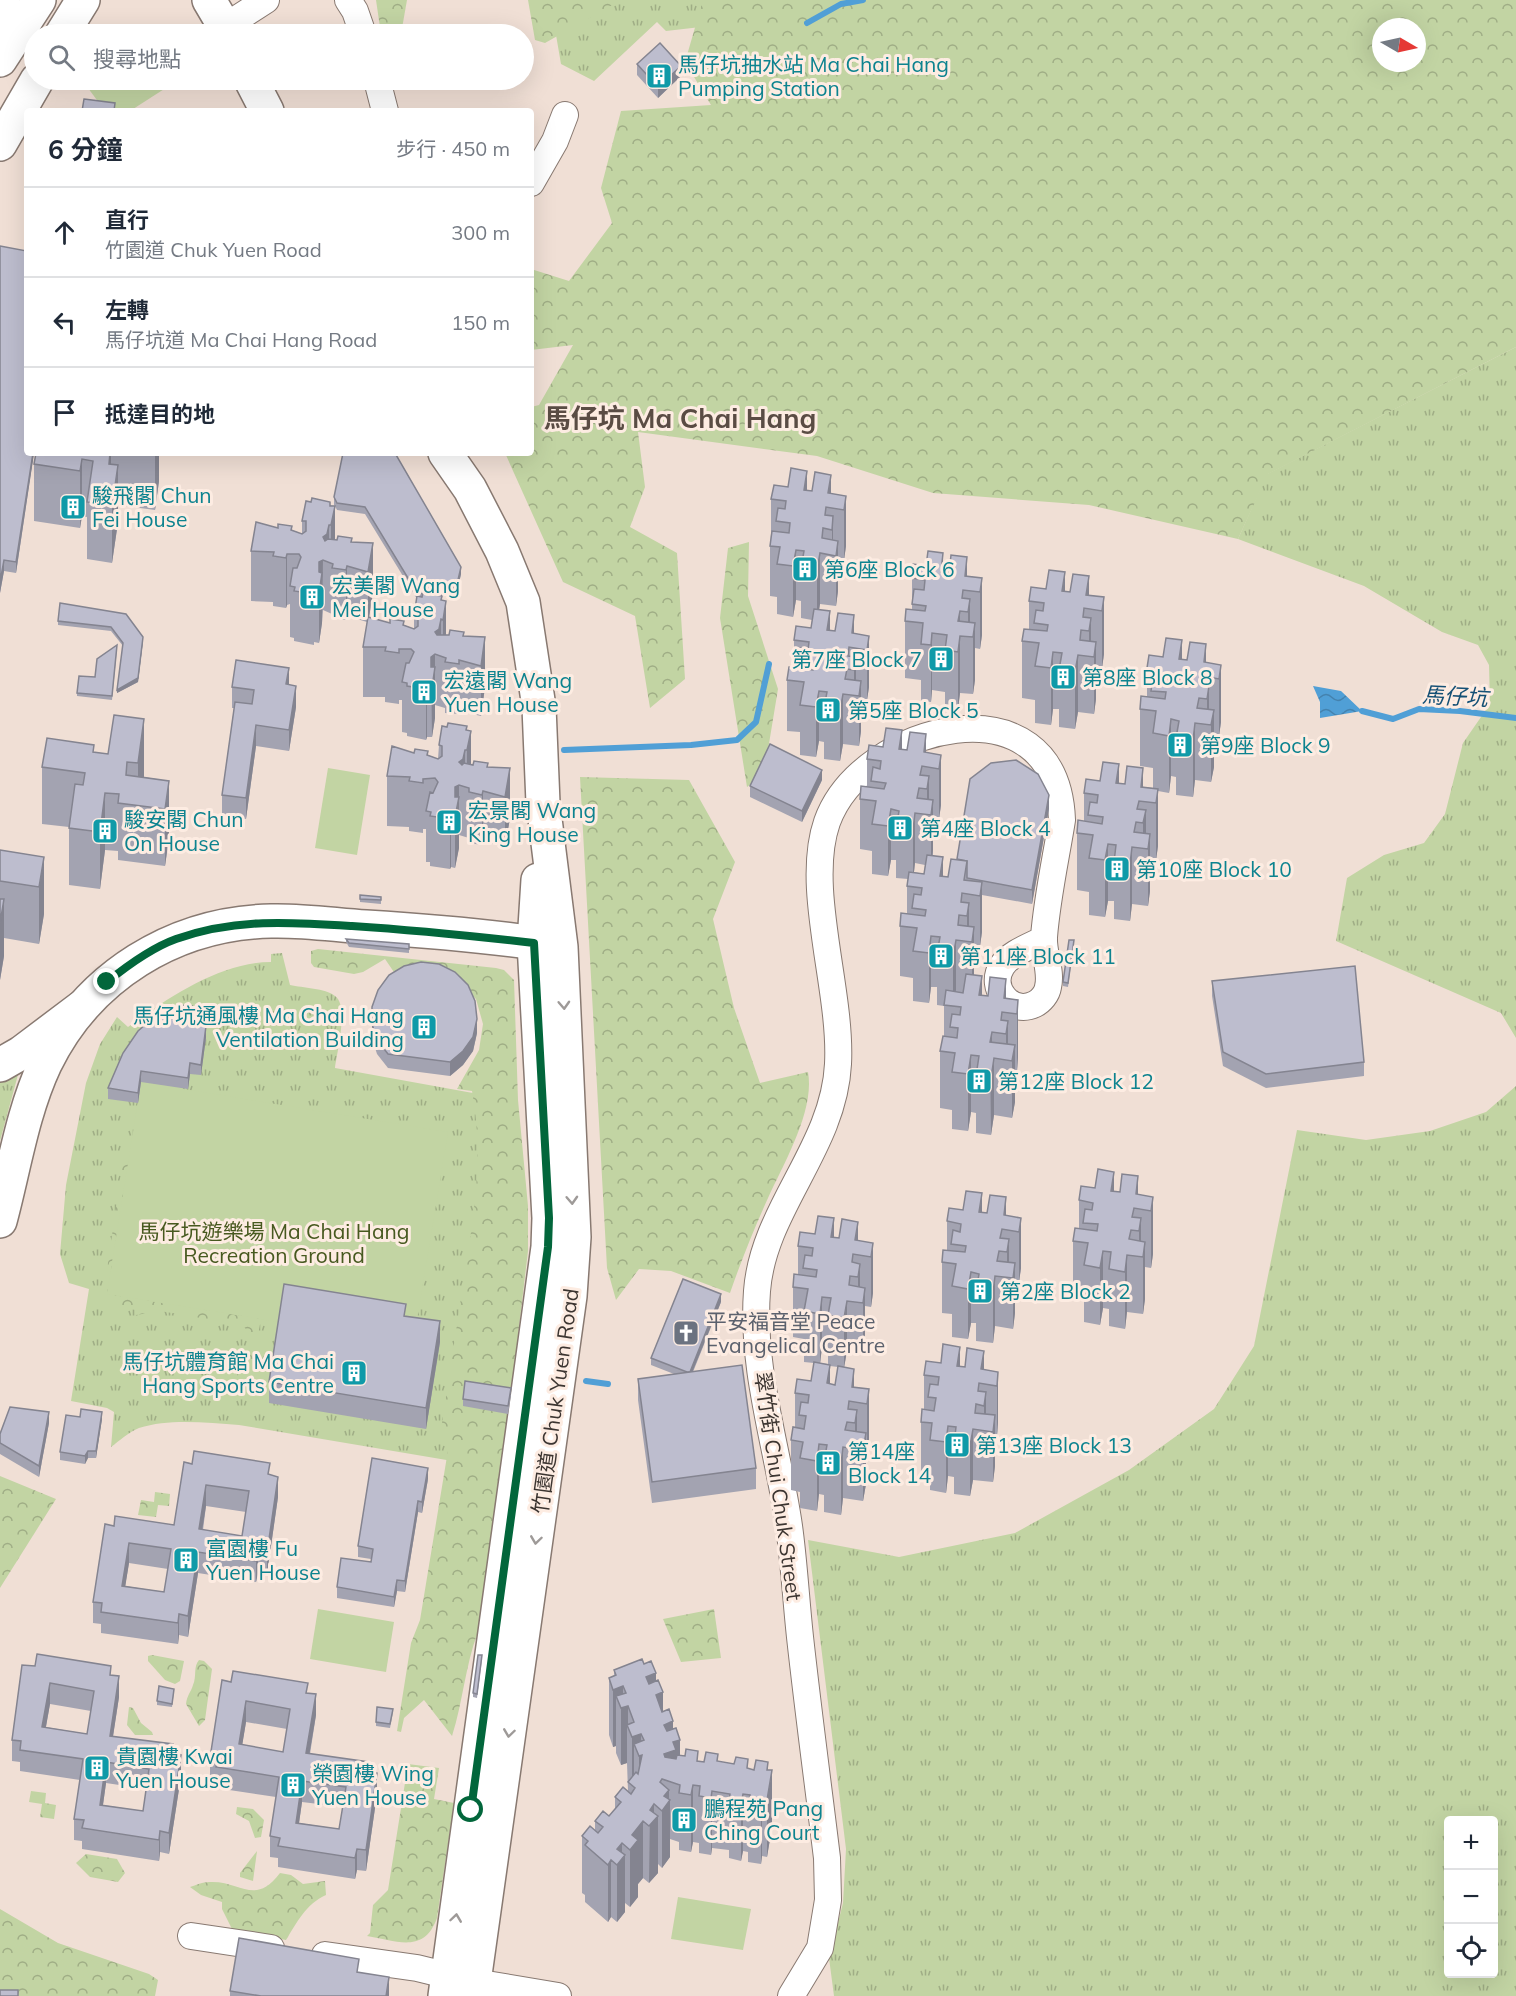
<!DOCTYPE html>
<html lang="zh-TW">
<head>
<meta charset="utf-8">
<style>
	body { margin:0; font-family:Mulish,"Noto Sans TC",sans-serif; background:#f6f6f7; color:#1f2937 }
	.controls { position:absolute; right:18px; bottom:18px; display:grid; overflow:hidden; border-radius:6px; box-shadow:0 6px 24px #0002 }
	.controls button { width:54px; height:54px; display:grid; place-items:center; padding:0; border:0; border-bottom:2px solid #e0e1e3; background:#fff; color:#1f2937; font:30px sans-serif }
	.compass { position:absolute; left:1372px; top:18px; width:54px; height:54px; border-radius:50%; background:#fff; box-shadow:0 6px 24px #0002; rotate:99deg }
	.stop { position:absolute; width:18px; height:18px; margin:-14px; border:4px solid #02663b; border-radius:50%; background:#fff }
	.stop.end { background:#02663b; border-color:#fff; box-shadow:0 2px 6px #0008 }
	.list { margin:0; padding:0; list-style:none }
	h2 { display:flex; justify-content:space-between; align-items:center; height:78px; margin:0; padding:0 24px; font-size:26px }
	h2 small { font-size:20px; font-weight:400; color:#747a83 }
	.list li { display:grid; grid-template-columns:39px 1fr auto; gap:18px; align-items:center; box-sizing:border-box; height:90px; padding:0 24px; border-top:2px solid #e0e1e3 }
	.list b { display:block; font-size:22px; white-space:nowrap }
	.list p { margin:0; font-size:20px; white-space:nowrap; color:#747a83 }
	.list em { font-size:20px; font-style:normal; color:#747a83 }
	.icon { flex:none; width:33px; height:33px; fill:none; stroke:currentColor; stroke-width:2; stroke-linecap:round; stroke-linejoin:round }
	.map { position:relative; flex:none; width:1516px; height:1996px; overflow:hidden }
	.search { position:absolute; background:#fff; box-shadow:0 6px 24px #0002; left:24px; top:24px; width:510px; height:66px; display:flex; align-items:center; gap:15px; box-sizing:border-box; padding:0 21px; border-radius:33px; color:#747a83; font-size:22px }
	.panel { position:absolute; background:#fff; box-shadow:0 6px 24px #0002; left:24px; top:108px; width:510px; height:348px; border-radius:6px }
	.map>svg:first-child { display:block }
	.grass { fill:url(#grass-tufts); fill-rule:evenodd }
	.forest { fill:url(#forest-crowns); fill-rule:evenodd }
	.pitch { fill:#c2d4a3 }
	.water { fill:url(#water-waves) }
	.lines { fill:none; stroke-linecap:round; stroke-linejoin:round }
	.stream { stroke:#509fd6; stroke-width:6 }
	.minor-casing { stroke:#887971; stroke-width:28 }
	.major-casing { stroke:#887971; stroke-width:36 }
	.highway-casing { stroke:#887971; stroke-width:36 }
	.minor { stroke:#fff; stroke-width:26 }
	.major { stroke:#fff; stroke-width:33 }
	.highway { stroke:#fff; stroke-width:33 }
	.wall { fill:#a3a3b1; fill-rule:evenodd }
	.shaded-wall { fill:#848490 }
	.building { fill:#bdbdce; stroke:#848490; stroke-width:1.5; fill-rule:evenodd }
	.oneway { stroke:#9e9a98 }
	.route { stroke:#02663b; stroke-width:8 }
	.labels { text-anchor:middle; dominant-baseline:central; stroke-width:6; stroke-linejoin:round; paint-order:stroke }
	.culture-label { font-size:21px; fill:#0d838f; stroke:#fdece2; text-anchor:start }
	.park-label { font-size:21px; fill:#47591f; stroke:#fdece2 }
	.worship-label { font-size:21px; fill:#5b616d; stroke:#fdece2; text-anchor:start }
	.street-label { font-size:21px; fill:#3c3531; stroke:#fdece2 }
	.water-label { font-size:22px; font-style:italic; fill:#155075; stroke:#fdece2 }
	.district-label { font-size:27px; font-weight:bold; fill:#5a4c44; stroke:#fdece2 }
</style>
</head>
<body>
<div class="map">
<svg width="1516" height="1996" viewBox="0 0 1516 1996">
	<defs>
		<pattern id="grass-tufts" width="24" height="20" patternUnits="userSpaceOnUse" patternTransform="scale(1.5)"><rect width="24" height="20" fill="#c2d4a3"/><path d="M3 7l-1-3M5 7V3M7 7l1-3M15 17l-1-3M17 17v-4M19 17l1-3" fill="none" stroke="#9fad85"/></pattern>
		<pattern id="forest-crowns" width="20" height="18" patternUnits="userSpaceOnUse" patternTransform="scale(1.5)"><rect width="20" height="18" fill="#c2d4a3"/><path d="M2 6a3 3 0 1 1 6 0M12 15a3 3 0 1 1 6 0" fill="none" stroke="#9fad85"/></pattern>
		<pattern id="water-waves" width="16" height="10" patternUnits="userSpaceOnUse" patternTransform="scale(1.5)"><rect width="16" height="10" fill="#509fd6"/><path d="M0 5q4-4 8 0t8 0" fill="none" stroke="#4482ae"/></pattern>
	</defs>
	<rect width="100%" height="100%" fill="#f0dfd5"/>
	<g class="grass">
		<polygon points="550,0 876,0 770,19 666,31 657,22 594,81 561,64"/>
		<polygon points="1516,347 1516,1038 1501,1013 1336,941 1347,878 1384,855 1424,843 1445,814 1463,743 1490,704 1489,665 1478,645 1442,632 1364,586 1238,539 1267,474"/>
		<path d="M282,953L290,985C303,988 325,988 335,996C349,1005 337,1052 335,1068L517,1101L488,1467L239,1425C208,1423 170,1418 139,1428C129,1432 119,1441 111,1447L114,1412L107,1408L71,1401L89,1289L69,1283L60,1254L66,1185L86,1083L100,1044L117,1017L128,1027C167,998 221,962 271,962V954Z"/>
		<polygon points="19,1071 0,1141 0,1078"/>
		<path d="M1516,1074V1996H834L829,1958L843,1903L846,1849L808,1540L899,1557L1015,1533L1129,1470L1214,1409L1254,1346L1297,1130L1366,1140L1430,1131L1486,1112L1516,1086ZM1448,1820H1494V1974H1448Z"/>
	</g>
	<g class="forest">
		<polygon points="376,0 407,0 401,34 381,34"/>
		<polygon points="528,0 621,0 545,43 535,40"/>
		<path d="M703,0H1516V347L1268,474L1238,539L1089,505L933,493L817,456L638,432L645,487L630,527L677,553L685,679L650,708L635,616L563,582L505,453H531V407L539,405L573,345L531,350V269L569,281L612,223L601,188L621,111L711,105L685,62ZM1381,27H1417V63H1381Z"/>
		<polygon points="749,542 748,596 778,689 764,774 747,787 720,618 728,548"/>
		<path d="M580,777L689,780L735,862L713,919L734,1008L760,1083L808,1072C815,1110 784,1163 768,1198C754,1229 741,1261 730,1293L671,1271L639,1269L616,1300L607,1268Z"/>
		<path d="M318,949L496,968L504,970L514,980L518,1100L528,1206V1251L511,1395L478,1632C465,1666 463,1702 452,1736L424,1700L404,1718L401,1732L397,1731L411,1643L420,1620L451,1432L442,1423C449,1375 457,1326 464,1278C474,1216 484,1154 472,1091L457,1089L479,1050L483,1024L476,999L462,985L398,978L385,959L363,972L354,974L314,967L311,963V951Z"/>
		<polygon points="123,1160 129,1161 107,1294 261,1319 248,1388 231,1386 237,1379 245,1347 251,1344 247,1330 235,1319 230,1323 160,1311 136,1315 136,1310 119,1306 117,1314 105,1305 103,1297"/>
		<polygon points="0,1476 56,1499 0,1588"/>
		<polygon points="155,1492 170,1494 169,1506 158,1505 156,1517 138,1515 141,1500 154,1502"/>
		<polygon points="714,1609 721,1658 681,1662 663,1619"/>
		<polygon points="152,1655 184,1661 180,1681 175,1684 165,1680 148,1661 148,1656"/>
		<path d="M199,1660L204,1661L212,1669L205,1720L199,1726L186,1704C187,1695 191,1692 193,1685C197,1676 193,1667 199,1660Z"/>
		<polygon points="129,1707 133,1708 141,1723 152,1732 153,1735 135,1735 127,1725"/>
		<path d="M408,1764L439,1768L434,1799L454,1803L437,1918C424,1954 397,1941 367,1936L370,1933L373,1905L388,1890Z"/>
		<polygon points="31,1791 46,1793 45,1803 56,1805 54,1819 40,1817 42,1804 29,1802"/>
		<polygon points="237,1807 253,1809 264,1820 261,1837 255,1838 249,1821 236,1814"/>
		<polygon points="257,1851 253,1881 240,1877 240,1873"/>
		<polygon points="86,1854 117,1859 125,1873 118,1882 90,1877 76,1863"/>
		<path d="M280,1873L291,1875L303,1884L325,1881L326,1895C306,1904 297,1922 286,1940L232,1929L222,1909V1902L201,1895L190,1887C196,1885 203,1882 209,1882C241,1880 254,1907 280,1873Z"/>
		<polygon points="0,1909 58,1943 149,1974 158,1980 155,1996 0,1996"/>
	</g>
	<g class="pitch">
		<polygon points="101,80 169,80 172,84 130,111 105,111 88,88"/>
		<polygon points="328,768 370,775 357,855 315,848"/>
		<polygon points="141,1082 448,1132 413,1344 107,1294"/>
		<polygon points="318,1609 394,1622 386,1672 310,1659"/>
		<polygon points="678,1897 751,1909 743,1950 671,1939"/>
	</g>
	<polygon class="water" points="1313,686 1341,691 1362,711 1320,718 1320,702"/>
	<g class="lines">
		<g class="stream">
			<polyline points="807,23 841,4 863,0"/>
			<polyline points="1362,711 1393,719 1419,709 1460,711 1516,718"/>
			<polyline points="564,750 691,745 737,740 756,722 769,664"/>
			<polyline points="586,1381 608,1384"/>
		</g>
		<defs>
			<g id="minor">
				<polyline points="348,0 355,11 363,34"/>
				<polyline points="226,26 266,0"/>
				<polyline points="377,80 385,111"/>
				<polyline points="531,183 555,141 565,115"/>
				<polyline points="191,1936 271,1948"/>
				<polyline points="325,1955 417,1968 474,1982 558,1996"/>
				<path d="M791,1996L820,1948L828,1900L827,1858C818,1784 808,1710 800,1637C796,1600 794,1562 789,1526C778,1449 751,1370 757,1291C763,1209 834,1148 838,1064C842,990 804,888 827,822C862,724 1057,675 1062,820C1056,858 1047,898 1044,937C1043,953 1052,971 1048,987C1047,994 1041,1001 1035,1004C1011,1016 988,988 1002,966C1010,953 1031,946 1044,939"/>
			</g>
			<g id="major">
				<polyline points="209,0 229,34"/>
				<polyline points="251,80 267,111"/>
				<polyline points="445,453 470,489 502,551 523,602 539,707 543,803 561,947 574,1237 570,1296 472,1996"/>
				<path d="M0,1221C14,1169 22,1113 45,1064C88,976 174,923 271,921C303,920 335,925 366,927C430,931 494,936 556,946"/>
				<polyline points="445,1996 548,1247 549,1218 534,943 538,880"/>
			</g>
			<g id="highway">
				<polyline points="0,20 3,0"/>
				<polyline points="62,34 83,0"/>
				<polyline points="0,60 39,0"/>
				<polyline points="0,144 37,80"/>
				<polyline points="0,1065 21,1053 82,1007"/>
			</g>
		</defs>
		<use href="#minor" class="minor-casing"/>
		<use href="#major" class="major-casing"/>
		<use href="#highway" class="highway-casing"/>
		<use href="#minor" class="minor"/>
		<use href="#major" class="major"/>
		<use href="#highway" class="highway"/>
	</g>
	<g class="wall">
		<polygon points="637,64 681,76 658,98 637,75"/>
		<polygon points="0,246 27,453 34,453 16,573 4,571 0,593"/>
		<polygon points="36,453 159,453 159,481 155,510 118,505 118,522 112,563 87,559 87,517 82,516 80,528 34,521 34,464"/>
		<path d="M343,453L461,574L458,587L441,596L446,635L485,637V687L481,716L459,711V714L445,713V708L435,705V718L432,737H427L426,740L407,736V733L402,732V700H399V704L385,702V697H363V647L367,622L347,616L346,620L332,618V614L323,610L322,623L319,643L314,642V645L294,641V638L290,637V604L287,605L286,608L273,606V602L251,601V551L278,528L292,530L302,534V521L311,502L335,506L334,505V497ZM335,506L337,510L365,514L417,599L414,615V629L404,625L390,623L369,618L373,593V543L352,542L335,540Z"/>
		<polygon points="807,490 846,496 846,546 844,560 838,559 838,591 836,606 820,604 819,610 830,631 869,636 869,687 867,700 861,700 861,731 859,746 843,744 840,761 824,759 824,742 819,741 816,757 800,755 800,732 787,731 787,680 794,668 794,640 811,628 812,620 801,618 801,601 796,600 793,617 777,614 777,597 770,596 770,546 771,534 771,499"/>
		<polygon points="943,573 982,578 982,635 980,649 975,648 975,680 973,694 960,693 958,709 945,707 945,692 932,690 931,702 921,701 921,680 905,678 905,621 912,610 912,578"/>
		<polygon points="1065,592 1104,597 1104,654 1102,668 1096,667 1096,699 1094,714 1078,712 1075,729 1059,727 1059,709 1053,709 1051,725 1035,723 1035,700 1022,698 1022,641 1029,629 1029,601"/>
		<polygon points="126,614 143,641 138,682 117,693 123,646 111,631 58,625 58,621"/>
		<polygon points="117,649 112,700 77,696 77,693 95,677"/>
		<polygon points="1182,659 1221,665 1221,722 1219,736 1214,735 1214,767 1211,782 1195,780 1193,797 1176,795 1176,777 1171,776 1169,793 1158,791 1158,846 1156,860 1150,859 1150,891 1148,906 1132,904 1130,921 1114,919 1114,901 1108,901 1105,917 1089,915 1089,892 1077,890 1077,833 1084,821 1084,793 1119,784 1153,788 1153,768 1140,766 1140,709 1147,697 1147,668"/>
		<polygon points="289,685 296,707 289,751 256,746 246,819 222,816 222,795 234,708 232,708 232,687"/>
		<polygon points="144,719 144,777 169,781 169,838 165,866 118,860 118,851 105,850 100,889 69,885 69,827 42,824 42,767 94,752 108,754"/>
		<polygon points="467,730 471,765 488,767 510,768 510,818 505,847 483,841 482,845 469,843 469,838 459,835 459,848 455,868 451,867 450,869 430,866 430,862 426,862 426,829 423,829 423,833 409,831 409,827 387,826 387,776 414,753 428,755 438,759 439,745"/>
		<path d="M902,749L941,755V805L939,819L933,818V856L943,876L948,877L957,859L1049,809L1032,904L982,895V932L980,946H974V975L982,995L1018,1000V1057L1017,1071H1015V1102L1012,1118L994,1115L991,1135L976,1133V1113L971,1112L968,1131L952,1129V1110L940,1108V1051L944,1036V1006L937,1005V987H931L929,1003L913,1001V978L900,976V926L907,914V886L908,879L896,878V860H891L888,876L872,874V851L860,849V799L867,787V759ZM915,863L925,865L924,874L914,872Z"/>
		<polygon points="822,780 802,822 750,797 750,786"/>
		<polygon points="44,857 44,914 39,944 4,938 4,956 0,980 0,881"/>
		<polygon points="360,895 381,897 381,904 360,902"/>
		<polygon points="346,939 409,948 409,953 349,947 346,942"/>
		<polygon points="1074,944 1068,987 1063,986 1063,982"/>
		<polygon points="1212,981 1364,1062 1364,1076 1266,1088 1223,1066 1212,996"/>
		<polygon points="372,1007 477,1033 473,1051 463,1065 450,1076 388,1068 377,1054 372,1038"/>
		<polygon points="192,1015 206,1037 201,1075 190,1074 188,1089 141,1082 138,1103 108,1099 108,1088"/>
		<polygon points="1114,1191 1153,1197 1153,1254 1151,1268 1145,1267 1145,1299 1143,1314 1127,1312 1125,1329 1109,1326 1109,1309 1103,1308 1100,1325 1084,1322 1084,1300 1073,1298 1073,1241 1079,1229 1079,1200"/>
		<polygon points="982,1212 1021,1218 1021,1268 1019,1282 1015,1282 1015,1313 1013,1329 995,1326 993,1343 976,1341 976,1323 971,1323 968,1339 952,1337 952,1314 942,1313 942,1262 947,1250 947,1221"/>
		<path d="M834,1237L873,1243V1293L871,1307L865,1306V1339L863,1354L847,1351L844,1367L854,1387L869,1389V1440L867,1454H866V1484L863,1501L843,1498L841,1515L824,1512V1495L819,1494L817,1511L800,1508V1492L791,1490V1440L795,1427V1393L811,1381L814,1363L804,1362V1339L793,1337V1287L798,1275V1246ZM822,1347L828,1348V1364L820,1363ZM830,1366L838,1367L835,1385L830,1384Z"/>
		<polygon points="721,1302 693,1372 756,1468 756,1489 652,1503 638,1400 638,1379 674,1374 651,1365 651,1358"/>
		<polygon points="406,1316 440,1342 426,1429 269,1403 269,1382"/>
		<polygon points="960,1366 998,1372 998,1422 997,1436 995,1436 995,1466 993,1482 973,1480 970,1496 954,1494 954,1477 948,1476 946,1493 930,1490 930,1473 921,1472 921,1422 924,1410 924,1375"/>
		<polygon points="511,1395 508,1414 463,1406 463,1399"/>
		<polygon points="102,1419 96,1458 88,1458 85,1464 60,1460 60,1452"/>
		<polygon points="49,1423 39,1477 0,1454 0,1434"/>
		<path d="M184,1462L270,1475L278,1497L267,1574L258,1573L256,1582L198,1573L188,1637L179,1635L178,1644L101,1633V1624L93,1623V1602L114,1526L174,1525ZM206,1506L246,1512L242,1536L203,1530ZM129,1563L168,1569L164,1592L125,1586Z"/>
		<polygon points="428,1479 422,1513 418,1512 405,1592 397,1591 394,1607 337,1598 337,1587 371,1562 371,1559 358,1557 358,1546"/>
		<polygon points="482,1659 477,1698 473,1697 473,1693"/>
		<polygon points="644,1664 656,1681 663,1711 673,1729 680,1756 698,1761 718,1762 754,1770 768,1770 772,1827 767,1857 762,1856 761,1864 748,1862 748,1852 743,1851 741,1861 729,1858 729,1850 712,1848 711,1855 699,1853 699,1843 693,1842 691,1852 679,1850 679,1842 670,1839 670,1857 662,1868 658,1864 658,1873 649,1883 643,1878 638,1884 638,1897 630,1907 625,1903 625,1912 617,1922 611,1917 608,1922 585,1902 585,1895 582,1893 582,1836 595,1831 595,1821 609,1816 615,1809 615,1797 628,1791 627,1763 621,1765 616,1753 616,1746 613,1747 609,1735 609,1678 614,1676 614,1670"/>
		<path d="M22,1665L111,1675L119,1697L113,1736L173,1754L181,1776L169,1854L160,1852L159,1861L82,1849V1841L74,1840V1819L80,1780L20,1771V1762L12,1761V1740ZM50,1704L91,1711L87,1734L46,1727ZM106,1783L146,1789L143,1811L103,1805Z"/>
		<path d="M222,1680L308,1693L316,1715L310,1754L369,1772L377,1794L366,1871L357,1870L355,1879L278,1867V1858L270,1857V1836L276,1797L216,1788V1780L210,1779V1758ZM246,1722L287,1729L283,1752L242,1745ZM302,1802L343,1807L339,1829L299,1823Z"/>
		<polygon points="174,1692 172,1707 157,1705 157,1701"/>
		<polygon points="393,1712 390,1728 376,1726 376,1722"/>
		<polygon points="359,1972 389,1996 230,1996 230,1991"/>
	</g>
	<g class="shaded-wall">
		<polygon points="681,66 681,76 658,98 658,87"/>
		<polygon points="33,453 34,453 16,573 16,562"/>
		<polygon points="107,453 111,453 111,506"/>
		<polygon points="155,453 159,453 159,481 155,510"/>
		<polygon points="82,459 82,516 80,528 80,471"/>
		<polygon points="118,465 118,522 112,563 112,506"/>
		<polygon points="807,471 807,521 804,490"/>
		<polygon points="831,475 831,508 828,493"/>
		<polygon points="846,496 846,546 844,560 844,510"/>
		<polygon points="335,506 335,557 333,564 331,563 331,525"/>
		<polygon points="833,516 833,555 832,555 832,530"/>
		<polygon points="329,525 329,562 323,537"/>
		<polygon points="838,541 838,591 836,606 836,556"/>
		<polygon points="373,543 373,593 368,623 368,572"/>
		<polygon points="796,550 796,600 793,617 793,566"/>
		<polygon points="820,553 820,604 817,621 817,570"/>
		<polygon points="943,553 943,610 941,572"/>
		<polygon points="287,554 287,605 286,608 286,558"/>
		<polygon points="967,557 967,590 965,576"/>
		<polygon points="4,560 4,571 0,593 0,582"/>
		<polygon points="323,560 322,623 319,643 319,562"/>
		<polygon points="347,566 347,616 346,620 346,570"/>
		<polygon points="461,567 461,574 458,587 430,603 430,595"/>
		<polygon points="1065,572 1065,629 1062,591"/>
		<polygon points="1089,576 1089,609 1086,595"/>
		<polygon points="982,578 982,635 980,649 980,592"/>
		<polygon points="1104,597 1104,654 1102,668 1102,611"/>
		<polygon points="970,599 970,637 968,637 968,612"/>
		<polygon points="446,601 446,651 443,657 443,620"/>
		<polygon points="830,611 830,661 827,630"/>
		<polygon points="960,611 960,693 958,709 958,621"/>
		<polygon points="854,615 854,648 852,633"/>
		<polygon points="1091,618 1091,657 1089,657 1089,631"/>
		<polygon points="441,619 441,656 435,654 435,718 432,737 431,657 435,632"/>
		<polygon points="975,623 975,680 973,694 973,637"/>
		<polygon points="932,633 932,690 931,702 931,645"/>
		<polygon points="869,636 869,687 867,700 867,650"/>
		<polygon points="485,637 485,687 481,716 481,666"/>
		<polygon points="1182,640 1182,697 1179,659"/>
		<polygon points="143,641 138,682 117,693 117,690"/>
		<polygon points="1096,642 1096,699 1094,714 1094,657"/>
		<polygon points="1206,644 1206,677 1204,662"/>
		<polygon points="1053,652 1053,709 1051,725 1051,668"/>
		<polygon points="1078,655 1078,712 1075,729 1075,672"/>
		<polygon points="856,657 856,696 854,695 854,670"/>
		<polygon points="1221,665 1221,722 1219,736 1219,679"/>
		<polygon points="289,668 289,689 286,684"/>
		<polygon points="861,681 861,731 859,746 859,696"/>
		<polygon points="296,686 296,707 289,751 289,730"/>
		<polygon points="427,686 427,737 426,740 426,689"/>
		<polygon points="1209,686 1209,725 1207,724 1207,699"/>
		<polygon points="819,691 819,741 816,757 816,707"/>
		<polygon points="843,694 843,744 840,761 840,711"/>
		<polygon points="1214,710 1214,767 1211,782 1211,725"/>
		<polygon points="144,719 144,776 140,806 138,805 138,763"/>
		<polygon points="1171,719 1171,776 1169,793 1169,736"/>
		<polygon points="1195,723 1195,780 1193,797 1193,740"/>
		<polygon points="256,725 256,746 246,819 246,798"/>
		<polygon points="902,730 902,780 899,749"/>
		<polygon points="471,731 471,781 467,788 467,750"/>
		<polygon points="926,734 926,767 924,752"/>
		<polygon points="465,750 465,787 459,762"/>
		<polygon points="941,755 941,805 939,819 939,769"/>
		<polygon points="1119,764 1119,821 1116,783"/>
		<polygon points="510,768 510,818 505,847 505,797"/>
		<polygon points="1143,768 1143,801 1141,787"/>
		<polygon points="822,770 822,780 802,822 802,811"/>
		<polygon points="929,776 929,815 927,814 927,789"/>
		<polygon points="169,781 169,838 165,866 165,809"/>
		<polygon points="459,785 459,848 455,868 455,787"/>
		<polygon points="1158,789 1158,846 1156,860 1156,803"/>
		<polygon points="483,791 483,841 482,845 482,795"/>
		<polygon points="105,793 105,850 100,889 100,832"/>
		<polygon points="1049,795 1049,809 1032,904 1032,890"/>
		<polygon points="933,800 933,850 931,865 931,815"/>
		<polygon points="891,809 891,860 888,876 888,826"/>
		<polygon points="1146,810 1146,849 1143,849 1143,823"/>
		<polygon points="915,813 915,863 913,880 913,830"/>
		<polygon points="451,816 451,867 450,869 450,819"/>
		<polygon points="1150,834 1150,891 1148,906 1148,849"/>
		<polygon points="1108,844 1108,901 1105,917 1105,860"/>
		<polygon points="1132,847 1132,904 1130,921 1130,864"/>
		<polygon points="44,857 44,914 39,944 39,887"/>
		<polygon points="943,857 943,907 940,876"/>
		<polygon points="982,882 982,932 980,946 980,896"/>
		<polygon points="4,899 4,956 0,980 0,923"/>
		<polygon points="969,903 969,942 967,941 967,916"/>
		<polygon points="974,927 974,977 972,992 972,942"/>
		<polygon points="931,936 931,987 929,1003 929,953"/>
		<polygon points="956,940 956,990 953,1007 953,957"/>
		<polygon points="982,976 982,1033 979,995"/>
		<polygon points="1006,979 1006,1013 1004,998"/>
		<polygon points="1018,1000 1018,1057 1017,1071 1017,1014"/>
		<polygon points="477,1019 477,1033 473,1051 463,1065 450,1076 450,1062"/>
		<polygon points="1008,1021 1008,1060 1006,1060 1006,1034"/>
		<polygon points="206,1026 206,1037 201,1075 201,1065"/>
		<polygon points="992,1032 992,1075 994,1058 994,1115 991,1135 990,1042"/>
		<polygon points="1015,1045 1015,1102 1012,1118 1012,1061"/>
		<polygon points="971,1055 971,1112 968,1131 968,1074"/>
		<polygon points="190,1063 190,1074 188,1089 188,1078"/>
		<polygon points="141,1071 141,1082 138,1103 138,1093"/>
		<polygon points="1114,1172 1114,1229 1111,1191"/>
		<polygon points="1138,1176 1138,1209 1136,1194"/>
		<polygon points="982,1193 982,1243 979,1212"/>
		<polygon points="1006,1197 1006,1230 1004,1215"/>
		<polygon points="1153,1197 1153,1254 1151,1268 1151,1211"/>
		<polygon points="834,1218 834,1268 831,1237"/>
		<polygon points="1021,1218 1021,1268 1019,1282 1019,1232"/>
		<polygon points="1141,1218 1141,1257 1139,1256 1139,1231"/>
		<polygon points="858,1222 858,1255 855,1240"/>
		<polygon points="1009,1239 1009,1278 1007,1277 1007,1252"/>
		<polygon points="1145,1242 1145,1299 1143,1314 1143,1257"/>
		<polygon points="873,1243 873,1293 871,1307 871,1257"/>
		<polygon points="1103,1251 1103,1308 1100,1325 1100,1268"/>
		<polygon points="1127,1255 1127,1312 1125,1329 1125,1272"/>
		<polygon points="1015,1263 1015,1313 1013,1329 1013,1278"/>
		<polygon points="860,1264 860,1303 858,1303 858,1277"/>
		<polygon points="971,1272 971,1323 968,1339 968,1289"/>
		<polygon points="995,1276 995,1326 993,1343 993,1293"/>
		<polygon points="865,1288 865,1339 863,1354 863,1303"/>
		<polygon points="721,1294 721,1302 689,1380 689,1373"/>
		<polygon points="822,1297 822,1347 820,1364 820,1314"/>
		<polygon points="847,1301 847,1351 844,1368 844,1318"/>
		<polygon points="440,1321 440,1342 426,1429 426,1408"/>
		<polygon points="960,1347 960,1397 957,1366"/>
		<polygon points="984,1351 984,1384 981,1369"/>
		<polygon points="830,1365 830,1415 827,1383"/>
		<polygon points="854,1369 854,1402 852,1387"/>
		<polygon points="998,1372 998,1422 997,1436 997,1386"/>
		<polygon points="869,1389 869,1440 867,1454 867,1404"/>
		<polygon points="986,1392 986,1431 984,1431 984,1406"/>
		<polygon points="857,1410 857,1449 855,1449 855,1423"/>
		<polygon points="49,1412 49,1423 39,1477 39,1466"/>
		<polygon points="102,1412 102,1419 96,1458 96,1451"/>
		<polygon points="995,1415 995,1466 993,1482 993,1432"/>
		<polygon points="948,1426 948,1476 946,1493 946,1442"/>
		<polygon points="973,1429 973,1480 970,1496 970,1446"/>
		<polygon points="866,1433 866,1484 863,1501 863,1450"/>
		<polygon points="819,1444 819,1494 817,1511 817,1461"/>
		<polygon points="843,1447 843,1498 841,1515 841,1464"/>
		<polygon points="88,1451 88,1458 85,1464 85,1456"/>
		<polygon points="428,1468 428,1479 422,1513 422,1502"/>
		<polygon points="278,1477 278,1497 267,1574 267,1553"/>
		<polygon points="206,1485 206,1506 199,1550 199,1529"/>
		<polygon points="418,1501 418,1512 405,1592 405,1581"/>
		<polygon points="129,1543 129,1563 122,1607 122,1586"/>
		<polygon points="198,1552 198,1573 188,1637 188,1616"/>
		<polygon points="258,1552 258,1573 256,1582 256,1561"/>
		<polygon points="397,1580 397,1591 394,1607 394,1597"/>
		<polygon points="179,1614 179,1635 178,1644 178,1623"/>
		<polygon points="656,1673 656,1695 663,1692 663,1749 646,1677"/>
		<polygon points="119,1676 119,1697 110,1756 110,1736"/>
		<polygon points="50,1683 50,1704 42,1748 42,1727"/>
		<polygon points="623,1686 623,1708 628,1706 628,1728 627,1725 627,1763 621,1765 621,1708 616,1696 616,1746 613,1747 613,1690"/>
		<polygon points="316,1694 316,1715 306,1774 306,1753"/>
		<polygon points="246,1701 246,1722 239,1765 239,1744"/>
		<polygon points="673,1721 673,1742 680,1740 680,1793 680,1785 664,1780 664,1725"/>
		<polygon points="641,1734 641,1755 642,1755 639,1813 639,1756 634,1744 634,1787 632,1785 632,1737"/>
		<polygon points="181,1755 181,1776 169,1854 169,1833"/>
		<polygon points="106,1762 106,1783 100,1826 100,1805"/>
		<polygon points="768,1762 768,1795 772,1770 772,1827 767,1857 767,1770"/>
		<polygon points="377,1773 377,1794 366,1871 366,1850"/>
		<polygon points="302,1781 302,1802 296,1844 296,1823"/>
		<polygon points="693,1785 693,1842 691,1852 691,1795"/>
		<polygon points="669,1790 669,1802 670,1800 670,1857 662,1868 662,1811 664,1796"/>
		<polygon points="712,1791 712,1848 711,1855 711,1798"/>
		<polygon points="743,1794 743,1851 741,1861 741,1804"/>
		<polygon points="762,1799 762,1856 761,1864 761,1807"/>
		<polygon points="654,1804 654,1820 658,1816 658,1873 649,1883 650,1810"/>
		<polygon points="643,1821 643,1878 638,1884 638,1897 630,1907 630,1850 632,1835"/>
		<polygon points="160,1831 160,1852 159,1861 159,1840"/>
		<polygon points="622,1843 622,1859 625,1855 625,1912 617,1922 617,1849"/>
		<polygon points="357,1849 357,1870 355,1879 355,1858"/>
		<polygon points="611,1860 611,1917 608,1922 608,1865"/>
		<polygon points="389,1977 389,1996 386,1996"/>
	</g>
	<g class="building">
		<polygon points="660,43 681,66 658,87 637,64"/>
		<polygon points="84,99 115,103 114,111 82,111"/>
		<polygon points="0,246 27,251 27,453 33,453 16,562 4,560 0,582"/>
		<polygon points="36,453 110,453 109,464 118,465 112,506 87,502 93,461 82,459 80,471 34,464"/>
		<polygon points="343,453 395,453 461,567 458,580 431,595 417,593 365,507 337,503 334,497"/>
		<polygon points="791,468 807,471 804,490 812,491 815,472 831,475 828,493 846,496 844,510 826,507 825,515 833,516 832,530 823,528 822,538 838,541 836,556 820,553 817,570 801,568 804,551 796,550 793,566 777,564 780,547 770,546 772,531 789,533 790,523 776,521 778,508 785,509 786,501 771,499 774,485 788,487"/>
		<polygon points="312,498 330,502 330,506 335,506 331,525 329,525 327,534 323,537 325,541 328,539 337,540 338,536 352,538 351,542 373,543 368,572 347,566 346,570 332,568 333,564 323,560 319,562 319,572 322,573 319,593 314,591 314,594 294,591 295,587 290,586 293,568 297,568 301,557 299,554 287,554 286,558 273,556 274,552 251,551 256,522 278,528 278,524 292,526 291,530 302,534 306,531 306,521 302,521 306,501 311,502"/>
		<polygon points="928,551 943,553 941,572 949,573 951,555 967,557 965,576 982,578 980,592 963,590 962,598 970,599 968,612 960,611 958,621 975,623 973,637 960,636 958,652 945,650 947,635 932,633 931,645 921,644 923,623 905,621 906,609 925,611 926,606 912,604 914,589 924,590 925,580 912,578 913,564 926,566"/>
		<polygon points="1049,570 1065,572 1062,591 1070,592 1073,574 1089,576 1086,595 1104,597 1102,611 1084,608 1083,617 1091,618 1089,631 1081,630 1080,640 1096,642 1094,657 1078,655 1075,672 1059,670 1062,653 1053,652 1051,668 1035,666 1039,643 1022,641 1024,629 1047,631 1048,625 1034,623 1036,610 1043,611 1044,603 1029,601 1031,587 1046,589"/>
		<polygon points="423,593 442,596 441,600 446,601 443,620 441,619 439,629 435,632 437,635 449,635 450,630 464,632 463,636 485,637 481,666 459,660 459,664 445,662 446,658 435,654 431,657 431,667 435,667 432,687 427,686 426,689 407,686 407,683 402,682 406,663 409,663 414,652 411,649 399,649 399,653 385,651 386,647 363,647 368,617 390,623 390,619 404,621 403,625 414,629 418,626 418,616 414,615 417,596 422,597"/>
		<polygon points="60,603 126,614 143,637 138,678 117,690 123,643 111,627 58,621"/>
		<polygon points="814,609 830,611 827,630 835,631 838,613 854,615 852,633 869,636 867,650 849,647 848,656 856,657 854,670 847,669 845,679 861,681 859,696 843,694 840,711 824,708 827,692 819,691 816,707 800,705 804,682 787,680 789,667 813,670 814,664 799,662 801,648 808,650 809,642 794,640 796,626 811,628"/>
		<polygon points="1166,638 1182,640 1179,659 1187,660 1190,642 1206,644 1204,662 1221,665 1219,679 1202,676 1201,685 1209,686 1207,699 1199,698 1197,708 1214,710 1211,725 1195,723 1193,740 1176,738 1179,721 1171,719 1169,736 1153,733 1156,711 1140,709 1141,696 1165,699 1166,692 1151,691 1153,678 1160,678 1161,671 1147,668 1149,655 1163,657"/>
		<polygon points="117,645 112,696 77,693 79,676 95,677 97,659"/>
		<polygon points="236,660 289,668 286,684 296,686 289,730 256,725 246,798 222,795 235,702 252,704 254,690 232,687"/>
		<polygon points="114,715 144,719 138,763 127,762 126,775 169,781 165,809 118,803 119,794 105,793 100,832 69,828 75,784 83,785 85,773 42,767 47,738 94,745 93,752 108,754"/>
		<polygon points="448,723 467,726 466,730 471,731 467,750 465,750 463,759 459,762 462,765 464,763 473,765 474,761 488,763 487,767 510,768 505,797 483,791 482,795 469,792 469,788 459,785 455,787 455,797 459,797 455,817 451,816 450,819 430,816 431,812 426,811 430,792 433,793 438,782 435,778 423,779 423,783 409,781 410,777 387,776 392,746 414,753 415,749 428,751 427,755 438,759 442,756 442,746 439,745 442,726 447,727"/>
		<polygon points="886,728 902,730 899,749 907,750 910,732 926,734 924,752 941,755 939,769 922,766 920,775 929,776 927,789 919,788 917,798 933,800 931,815 915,813 913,830 896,828 899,811 891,809 888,826 872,824 876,801 860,799 861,786 884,789 886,783 871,781 873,767 880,769 881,761 867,759 869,745 883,747"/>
		<polygon points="770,744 822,770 802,811 750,786"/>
		<polygon points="1016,760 1038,774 1049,795 1032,890 967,878 967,861 957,859 970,779 991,763"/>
		<polygon points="1103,762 1119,764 1116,783 1125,784 1127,766 1143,768 1141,787 1158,789 1156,803 1139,801 1137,809 1146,810 1143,823 1136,822 1134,832 1150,834 1148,849 1132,847 1130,864 1114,862 1116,845 1108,844 1105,860 1089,858 1093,835 1077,833 1078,820 1102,824 1103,817 1088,815 1090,802 1097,803 1098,795 1084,793 1086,779 1100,781"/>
		<polygon points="0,850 44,857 39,887 0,881"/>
		<polygon points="927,855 943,857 940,876 948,877 951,859 967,861 964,880 982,882 980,896 962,893 961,902 969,903 967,916 959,915 958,925 974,927 972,942 956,940 953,957 937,954 940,937 931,936 929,953 913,951 917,928 900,926 901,913 925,916 926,910 912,908 914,894 921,895 922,888 907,886 909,872 924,874"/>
		<polygon points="360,895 381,897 381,900 360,899"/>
		<polygon points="0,899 4,899 0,923"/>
		<polygon points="346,939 409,944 409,949 349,943"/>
		<polygon points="1069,940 1074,940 1068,983 1063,982"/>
		<polygon points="421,962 439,964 455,972 468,985 475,1001 477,1019 473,1037 463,1051 450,1062 388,1054 377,1040 372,1024 372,1007 378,990 389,975 404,966"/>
		<polygon points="1355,966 1364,1062 1266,1074 1223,1052 1212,981"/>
		<polygon points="966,974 982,976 979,995 988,996 990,977 1006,979 1004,998 1018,1000 1017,1014 1002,1012 1001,1020 1008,1021 1006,1034 992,1032 990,1042 1015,1045 1012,1061 994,1058 991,1078 976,1076 979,1056 971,1055 968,1074 952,1072 955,1053 940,1051 943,1036 957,1038 958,1028 950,1027 952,1014 960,1015 961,1007 944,1005 946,990 963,993"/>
		<polygon points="178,1005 192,1006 190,1015 198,1016 197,1025 206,1026 201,1065 190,1063 188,1078 141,1071 138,1093 108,1088 123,1053 138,1031 166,1007 177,1009"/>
		<polygon points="1098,1169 1114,1172 1111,1191 1120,1192 1122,1174 1138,1176 1136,1194 1153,1197 1151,1211 1134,1208 1132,1217 1141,1218 1139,1231 1131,1230 1129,1239 1145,1242 1143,1257 1127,1255 1125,1272 1109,1269 1111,1252 1103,1251 1100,1268 1084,1265 1088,1243 1073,1241 1075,1228 1097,1231 1098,1224 1083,1223 1085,1209 1092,1210 1093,1203 1079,1200 1081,1186 1095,1188"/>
		<polygon points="966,1191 982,1193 979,1212 987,1213 990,1195 1006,1197 1004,1215 1021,1218 1019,1232 1002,1229 1000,1238 1009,1239 1007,1252 999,1251 997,1261 1015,1263 1013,1278 995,1276 993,1293 976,1291 979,1274 971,1272 968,1289 952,1286 956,1264 942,1262 943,1250 965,1252 966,1246 951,1244 953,1230 960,1232 961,1224 947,1221 949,1208 963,1210"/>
		<polygon points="818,1216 834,1218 831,1237 839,1238 842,1219 858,1222 855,1240 873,1243 871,1257 853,1254 852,1262 860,1264 858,1277 850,1276 849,1285 865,1288 863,1303 847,1301 844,1318 828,1315 831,1298 822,1297 820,1314 804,1311 808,1289 793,1287 794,1274 816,1277 817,1270 803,1268 805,1255 812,1256 813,1248 798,1246 800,1232 815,1234"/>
		<polygon points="683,1279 721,1294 690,1372 687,1372 651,1358"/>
		<polygon points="284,1284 406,1304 404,1316 440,1321 426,1408 269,1382"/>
		<polygon points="943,1344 960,1347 957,1366 965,1367 967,1348 984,1351 981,1369 998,1372 997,1386 979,1383 978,1391 986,1392 984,1406 976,1404 975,1413 995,1415 993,1432 973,1429 970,1446 954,1444 956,1427 948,1426 946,1442 930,1440 932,1423 921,1422 922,1409 934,1411 936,1398 928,1397 930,1384 938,1385 939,1377 924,1375 926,1361 941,1363"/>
		<polygon points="814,1362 830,1365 827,1383 835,1385 838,1366 854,1369 852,1387 869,1389 867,1404 849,1401 848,1409 857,1410 855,1423 847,1422 845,1430 866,1433 863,1450 843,1447 841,1464 824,1462 827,1445 819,1444 817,1461 800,1458 803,1442 791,1440 793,1427 804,1429 806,1416 799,1415 801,1402 808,1403 809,1395 795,1393 797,1379 811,1381"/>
		<polygon points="742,1365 756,1468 652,1482 638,1379"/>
		<polygon points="465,1381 511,1388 508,1406 463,1399"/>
		<polygon points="10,1407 49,1412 39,1466 0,1443 0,1434"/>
		<polygon points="81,1409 102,1412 96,1451 88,1451 85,1456 60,1452 66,1415 80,1417"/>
		<path d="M194,1451L270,1463L268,1474L278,1477L267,1553L258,1552L256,1561L198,1552L188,1616L179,1614L178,1623L101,1612L102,1603L93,1602L105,1524L114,1526L115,1516L174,1525L184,1462L192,1464ZM206,1485L249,1491L242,1536L199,1529ZM129,1543L171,1549L164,1592L122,1586Z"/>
		<polygon points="372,1458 428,1468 422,1502 418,1501 405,1581 397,1580 394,1597 337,1587 341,1558 371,1562 373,1549 358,1546"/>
		<path d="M37,1654L111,1666L110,1675L119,1676L110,1736L173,1744L171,1754L181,1755L169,1833L160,1831L159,1840L82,1828L84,1820L74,1819L83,1759L20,1750L21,1741L12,1740L22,1665L35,1666ZM50,1683L94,1691L87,1734L42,1727ZM106,1762L149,1769L143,1811L100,1805Z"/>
		<polygon points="478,1655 482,1655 477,1694 473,1693"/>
		<polygon points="642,1659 644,1664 651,1661 656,1673 646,1677 649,1684 658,1680 663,1692 656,1695 662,1712 669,1709 673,1721 664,1725 667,1731 676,1728 680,1740 673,1742 676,1750 664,1754 665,1757 676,1759 677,1755 685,1756 686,1749 698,1751 697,1761 704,1762 706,1752 718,1754 717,1761 734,1764 736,1757 748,1759 747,1768 754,1770 756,1760 768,1762 767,1770 772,1770 767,1800 762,1799 761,1807 748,1805 750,1795 743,1794 741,1804 729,1801 730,1794 712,1791 711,1798 699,1796 700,1786 693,1785 691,1795 679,1793 680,1785 662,1779 660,1782 669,1790 664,1796 670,1800 662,1811 654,1804 650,1810 658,1816 649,1826 643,1821 632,1835 638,1840 630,1850 622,1843 617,1849 625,1855 617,1865 611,1860 608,1865 585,1845 588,1841 582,1836 590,1826 598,1833 603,1827 595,1821 603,1811 609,1816 621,1802 615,1797 623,1787 631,1794 635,1788 628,1782 636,1772 638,1774 642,1755 639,1756 634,1744 644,1740 641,1734 632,1737 627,1725 634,1722 628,1706 621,1708 616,1696 626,1693 623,1686 613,1690 609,1678 616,1675 614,1670"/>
		<path d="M233,1671L308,1683L306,1693L316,1694L306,1753L369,1762L368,1771L377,1773L366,1850L357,1849L355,1858L278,1846L280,1838L270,1836L279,1777L216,1767L218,1759L210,1758L222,1680L231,1682ZM246,1701L290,1709L283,1752L239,1744ZM302,1781L346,1787L339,1829L296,1823Z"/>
		<polygon points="159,1686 174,1689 172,1704 157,1701"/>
		<polygon points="377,1707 393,1709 390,1724 376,1722"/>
		<polygon points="239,1938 359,1959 357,1972 389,1977 386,1996 261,1996 230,1991"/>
		<rect x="0" y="1990" width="18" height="6"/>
	</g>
	<defs><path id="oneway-chevron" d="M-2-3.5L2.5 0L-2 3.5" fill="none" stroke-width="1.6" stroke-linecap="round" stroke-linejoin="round" transform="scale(1.5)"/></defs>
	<g class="oneway">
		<use href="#oneway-chevron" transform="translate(564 1005) rotate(87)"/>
		<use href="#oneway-chevron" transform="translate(572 1200) rotate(87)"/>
		<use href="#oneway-chevron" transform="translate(536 1540) rotate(98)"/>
		<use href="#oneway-chevron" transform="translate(509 1733) rotate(98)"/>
		<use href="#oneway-chevron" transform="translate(456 1918) rotate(-82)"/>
	</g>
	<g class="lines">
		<path class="route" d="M107,982C128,965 151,948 176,939C235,918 292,922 352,926C413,930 473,936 534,943L549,1218L548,1247L471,1810"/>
	</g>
	<defs>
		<symbol id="building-square" viewBox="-11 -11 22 22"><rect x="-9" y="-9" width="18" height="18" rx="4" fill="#0f9aa8" stroke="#fdece2"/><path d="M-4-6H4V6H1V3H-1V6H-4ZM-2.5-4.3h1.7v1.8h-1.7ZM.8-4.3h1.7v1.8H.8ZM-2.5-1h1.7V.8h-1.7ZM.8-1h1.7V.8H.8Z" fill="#fff"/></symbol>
		<symbol id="church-square" viewBox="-11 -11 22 22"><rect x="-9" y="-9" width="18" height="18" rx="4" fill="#6b7280" stroke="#fdece2"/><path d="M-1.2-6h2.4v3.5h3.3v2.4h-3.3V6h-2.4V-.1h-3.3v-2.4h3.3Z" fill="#fff"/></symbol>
	</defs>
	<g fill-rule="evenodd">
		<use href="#building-square" x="644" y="61" width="30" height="30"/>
		<use href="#building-square" x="58" y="492" width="30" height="30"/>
		<use href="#building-square" x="790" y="554" width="30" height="30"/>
		<use href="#building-square" x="297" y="582" width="30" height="30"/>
		<use href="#building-square" x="926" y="644" width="30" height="30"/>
		<use href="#building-square" x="1048" y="662" width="30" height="30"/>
		<use href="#building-square" x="409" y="677" width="30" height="30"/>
		<use href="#building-square" x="813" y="695" width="30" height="30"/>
		<use href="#building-square" x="1165" y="730" width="30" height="30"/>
		<use href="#building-square" x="434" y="807" width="30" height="30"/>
		<use href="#building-square" x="885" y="813" width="30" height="30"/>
		<use href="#building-square" x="90" y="816" width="30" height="30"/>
		<use href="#building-square" x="1102" y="854" width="30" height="30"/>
		<use href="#building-square" x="926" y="941" width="30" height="30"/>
		<use href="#building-square" x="409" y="1012" width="30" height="30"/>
		<use href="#building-square" x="964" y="1066" width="30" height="30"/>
		<use href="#building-square" x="965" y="1276" width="30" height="30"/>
		<use href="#church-square" x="671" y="1318" width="30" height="30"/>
		<use href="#building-square" x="339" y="1358" width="30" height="30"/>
		<use href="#building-square" x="942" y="1430" width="30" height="30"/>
		<use href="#building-square" x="813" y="1448" width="30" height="30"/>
		<use href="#building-square" x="171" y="1545" width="30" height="30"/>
		<use href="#building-square" x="82" y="1753" width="30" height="30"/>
		<use href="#building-square" x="278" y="1770" width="30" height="30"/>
		<use href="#building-square" x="669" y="1805" width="30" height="30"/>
	</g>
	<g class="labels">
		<g class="culture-label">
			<text x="678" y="64">馬仔坑抽水站 Ma Chai Hang<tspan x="678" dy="24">Pumping Station</tspan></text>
			<text x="92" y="495">駿飛閣 Chun<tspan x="92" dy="24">Fei House</tspan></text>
			<text x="824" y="569">第6座 Block 6</text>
			<text x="332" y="585">宏美閣 Wang<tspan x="332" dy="24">Mei House</tspan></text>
			<text x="922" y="659" text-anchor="end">第7座 Block 7</text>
			<text x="1082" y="677">第8座 Block 8</text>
			<text x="444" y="680">宏遠閣 Wang<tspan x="444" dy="24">Yuen House</tspan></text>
			<text x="848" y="710">第5座 Block 5</text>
			<text x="1200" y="745">第9座 Block 9</text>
			<text x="468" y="810">宏景閣 Wang<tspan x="468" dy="24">King House</tspan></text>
			<text x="124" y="819">駿安閣 Chun<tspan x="124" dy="24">On House</tspan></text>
			<text x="920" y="828">第4座 Block 4</text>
			<text x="1136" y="869">第10座 Block 10</text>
			<text x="960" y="956">第11座 Block 11</text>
			<text x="404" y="1015" text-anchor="end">馬仔坑通風樓 Ma Chai Hang<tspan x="404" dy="24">Ventilation Building</tspan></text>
			<text x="998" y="1081">第12座 Block 12</text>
			<text x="1000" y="1291">第2座 Block 2</text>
			<text x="334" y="1361" text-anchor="end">馬仔坑體育館 Ma Chai<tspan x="334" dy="24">Hang Sports Centre</tspan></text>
			<text x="976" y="1445">第13座 Block 13</text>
			<text x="848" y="1451">第14座<tspan x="848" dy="24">Block 14</tspan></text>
			<text x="206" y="1548">富園樓 Fu<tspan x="206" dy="24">Yuen House</tspan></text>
			<text x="116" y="1756">貴園樓 Kwai<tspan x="116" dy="24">Yuen House</tspan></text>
			<text x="312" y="1773">榮園樓 Wing<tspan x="312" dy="24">Yuen House</tspan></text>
			<text x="704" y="1808">鵬程苑 Pang<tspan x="704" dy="24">Ching Court</tspan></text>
		</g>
		<g class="park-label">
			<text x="274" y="1231">馬仔坑遊樂場 Ma Chai Hang<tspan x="274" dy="24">Recreation Ground</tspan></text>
		</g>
		<g class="worship-label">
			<text x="706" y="1321">平安福音堂 Peace<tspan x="706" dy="24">Evangelical Centre</tspan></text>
		</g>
		<g class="street-label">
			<text transform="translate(555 1401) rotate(-82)">竹園道 Chuk Yuen Road</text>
			<text transform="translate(779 1486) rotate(82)">翠竹街 Chui Chuk Street</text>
		</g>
		<g class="water-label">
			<text transform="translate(1455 696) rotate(3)">馬仔坑</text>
		</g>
		<g class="district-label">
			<text x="680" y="418">馬仔坑 Ma Chai Hang</text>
		</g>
	</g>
</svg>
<div class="controls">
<button>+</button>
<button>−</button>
<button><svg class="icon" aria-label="locate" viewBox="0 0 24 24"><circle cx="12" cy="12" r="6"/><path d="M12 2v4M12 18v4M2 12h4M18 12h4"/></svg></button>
</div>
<svg class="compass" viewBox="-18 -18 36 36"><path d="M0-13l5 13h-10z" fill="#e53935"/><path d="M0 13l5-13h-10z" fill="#747a83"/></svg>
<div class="stop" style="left:471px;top:1810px"></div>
<div class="stop end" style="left:107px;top:982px"></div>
<div class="search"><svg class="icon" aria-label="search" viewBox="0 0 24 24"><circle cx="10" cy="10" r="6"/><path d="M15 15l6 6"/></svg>搜尋地點</div>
<section class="panel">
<h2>6 分鐘<small>步行 · 450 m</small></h2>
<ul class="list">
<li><svg class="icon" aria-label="ahead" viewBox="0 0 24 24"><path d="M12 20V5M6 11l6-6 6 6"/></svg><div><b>直行</b><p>竹園道 Chuk Yuen Road</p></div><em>300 m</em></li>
<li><svg class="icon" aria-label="left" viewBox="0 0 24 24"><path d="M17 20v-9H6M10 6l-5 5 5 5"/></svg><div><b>左轉</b><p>馬仔坑道 Ma Chai Hang Road</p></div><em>150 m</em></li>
<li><svg class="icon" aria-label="arrive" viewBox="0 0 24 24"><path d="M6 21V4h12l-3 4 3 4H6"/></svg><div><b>抵達目的地</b></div></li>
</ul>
</section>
</div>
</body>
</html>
